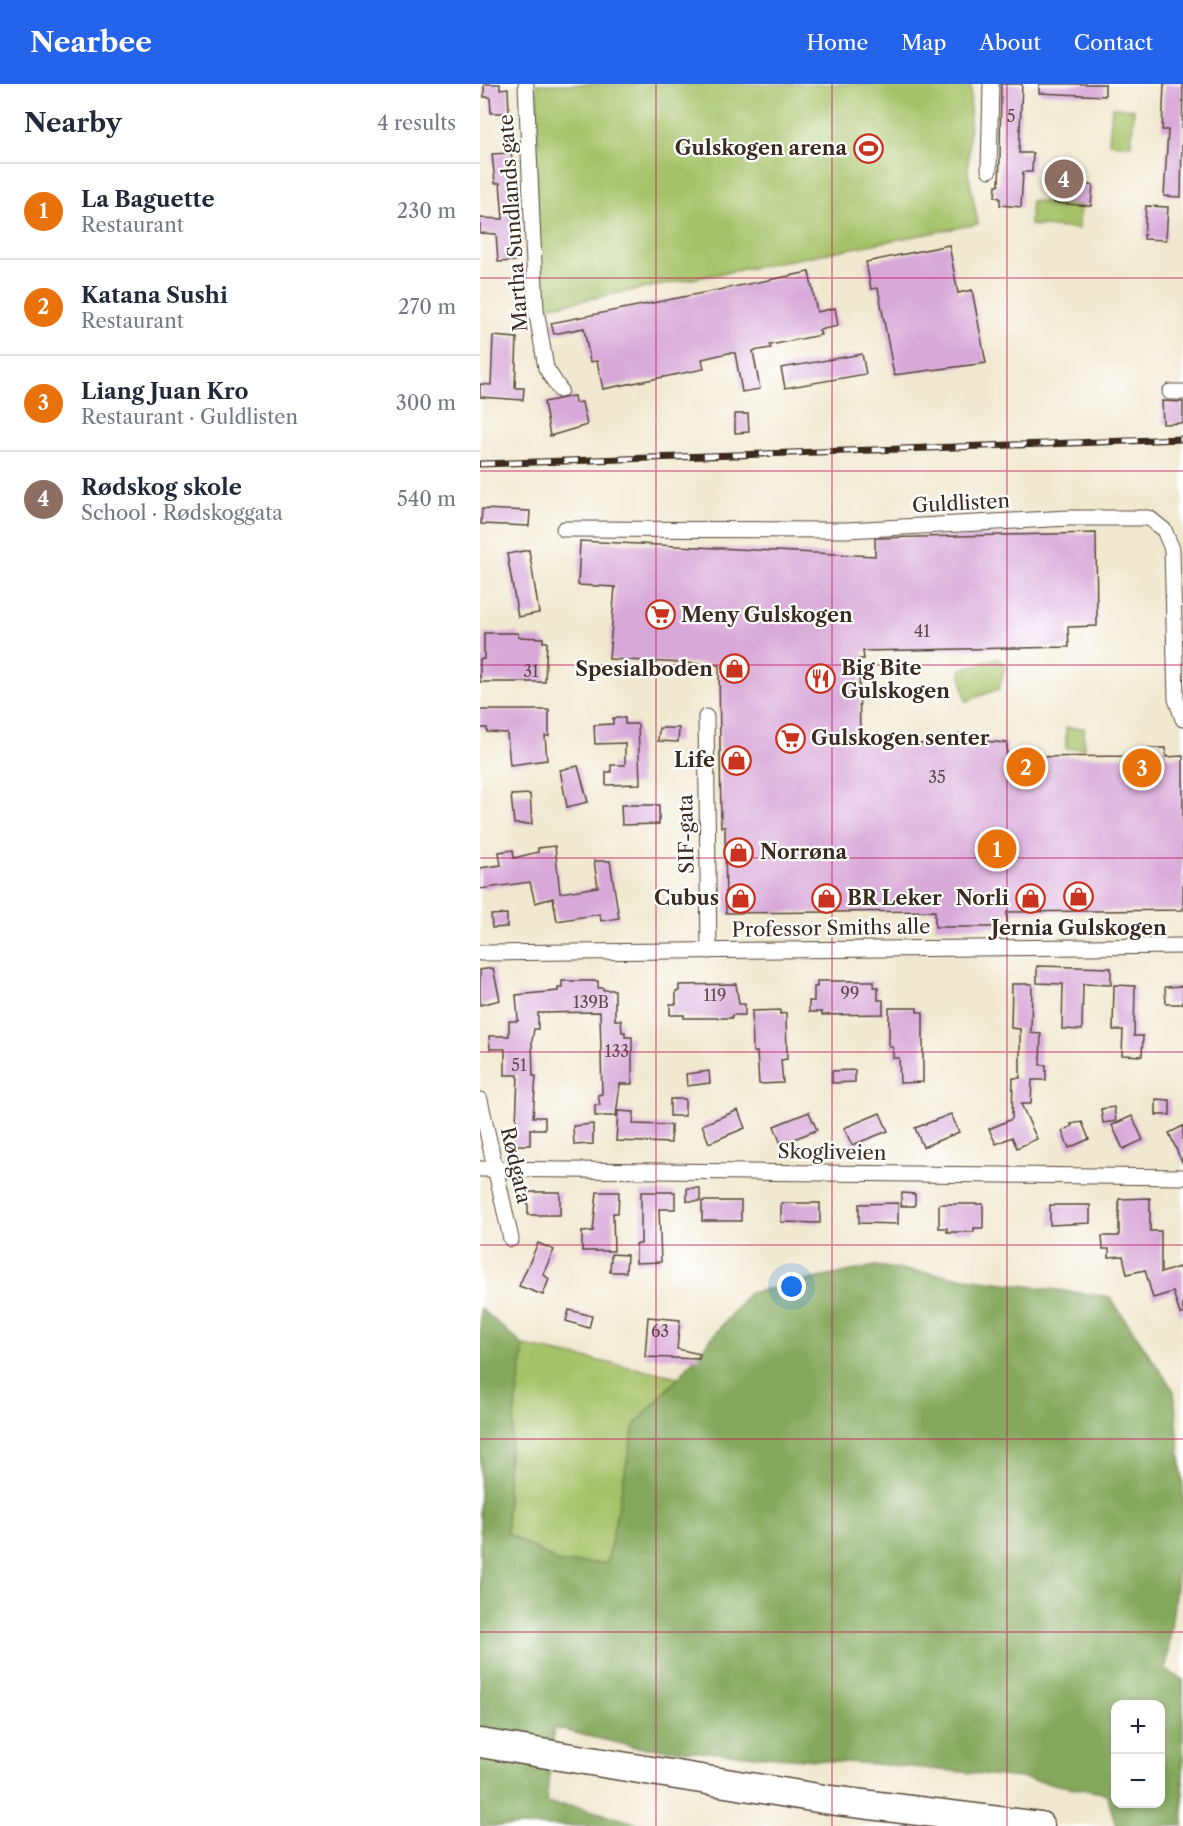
<!DOCTYPE html>
<html lang="en">
<head>
<meta charset="utf-8">
<style>
	body { margin:0; font-family:"Libre Caslon Text",serif; background:#f2f2f3; color:#1f2937 }
	.controls { position:absolute; right:18px; bottom:18px; display:grid; overflow:hidden; border-radius:12px; box-shadow:0 3px 9px #0003 }
	.controls button { width:54px; height:54px; display:grid; place-items:center; padding:0; border:0; border-bottom:2px solid #e0e1e3; background:#fff; color:#1f2937; font:30px sans-serif }
	.you { position:absolute; left:312px; top:1203px; width:21px; height:21px; margin:-15px; border:4px solid #fff; border-radius:50%; background:#1a73e8; box-shadow:0 0 0 9px #1a73e833 }
	.badge { display:grid; place-items:center; width:39px; height:39px; border-radius:50%; background:#2563eb; color:#fff; font-size:20px; font-weight:700 }
	.pin { position:absolute; translate:-50% -50%; border:3px solid #fff; box-shadow:0 2px 6px #0006 }
	.list { margin:0; padding:0; list-style:none }
	h2 { display:flex; justify-content:space-between; align-items:center; height:78px; margin:0; padding:0 24px; font-size:26px }
	h2 small { font-size:20px; font-weight:400; color:#747a83 }
	.list li { display:grid; grid-template-columns:39px 1fr auto; gap:18px; align-items:center; box-sizing:border-box; height:96px; padding:0 24px; border-top:2px solid #e0e1e3 }
	.list b { display:block; font-size:22px; white-space:nowrap }
	.list p { margin:0; font-size:20px; white-space:nowrap; color:#747a83 }
	.list em { font-size:20px; font-style:normal; color:#747a83 }
	.map { position:relative; flex:none; width:703px; height:1742px; overflow:hidden }
	header { display:flex; align-items:center; gap:36px; box-sizing:border-box; height:84px; padding:0 30px; background:#2563eb; color:#fff }
	header strong { font-size:28px }
	nav { display:flex; gap:33px; margin-inline-start:auto; font-size:21px }
	main { display:flex }
	aside { flex:1; background:#fff }
	.map>svg:first-child { display:block }
	.green { fill:#a6c268; stroke:#707643; stroke-width:1.5 }
	.forest { fill:#84a85c; stroke:#60693d; stroke-width:1.5; fill-rule:evenodd }
	.building { fill:#d8a9d8 }
	.lines { fill:none; stroke-linecap:round; stroke-linejoin:round }
	.street-casing { stroke:#564639; stroke-width:17 }
	.highway-casing { stroke:#564639; stroke-width:31 }
	.street { stroke:#fff; stroke-width:15 }
	.highway { stroke:#fff; stroke-width:28 }
	.rail-casing { stroke:#3b2a1e; stroke-width:7 }
	.rail { stroke:#fff; stroke-width:4.5; stroke-dasharray:14; stroke-linecap:butt }
	.grid { fill:none; stroke:#c2185b; stroke-width:1.5; stroke-opacity:0.55 }
	.labels { text-anchor:middle; dominant-baseline:central; stroke-width:4.5; stroke-linejoin:round; paint-order:stroke }
	.number-label { font-size:16px; fill:#624a4c }
	.poi-label { font-size:20px; font-weight:bold; fill:#3b2a1e; stroke:#fff; text-anchor:end }
	.street-label { font-size:20px; fill:#3b2a1e; stroke:#fff }
</style>
</head>
<body>
<header>
<strong>Nearbee</strong>
<nav><a>Home</a><a>Map</a><a>About</a><a>Contact</a></nav>
</header>
<main>
<aside>
<h2>Nearby<small>4 results</small></h2>
<ul class="list">
<li><span class="badge" style="background:#e8710a">1</span><div><b>La Baguette</b><p>Restaurant</p></div><em>230 m</em></li>
<li><span class="badge" style="background:#e8710a">2</span><div><b>Katana Sushi</b><p>Restaurant</p></div><em>270 m</em></li>
<li><span class="badge" style="background:#e8710a">3</span><div><b>Liang Juan Kro</b><p>Restaurant · Guldlisten</p></div><em>300 m</em></li>
<li><span class="badge" style="background:#8d6e63">4</span><div><b>Rødskog skole</b><p>School · Rødskoggata</p></div><em>540 m</em></li>
</ul>
</aside>
<div class="map">
<svg width="703" height="1742" viewBox="0 0 703 1742">
	<rect width="100%" height="100%" fill="#fff"/>
	<filter id="ink" filterUnits="userSpaceOnUse"><feTurbulence type="fractalNoise" baseFrequency=".0167" numOctaves="2"/><feDisplacementMap in="SourceGraphic" scale="12" xChannelSelector="R" yChannelSelector="G"/><feConvolveMatrix kernelMatrix="1 2 1 2 8 2 1 2 1" color-interpolation-filters="sRGB"/></filter>
	<filter id="wash" filterUnits="userSpaceOnUse"><feTurbulence type="fractalNoise" baseFrequency=".008" numOctaves="4" result="noise"/><feDisplacementMap in="SourceGraphic" scale="24" xChannelSelector="R" yChannelSelector="G"/><feGaussianBlur stdDeviation="1.35" result="paint"/><feColorMatrix in="noise" values="0 0 0 0 0 0 0 0 0 0 0 0 0 0 0 0 0 1.4 0 .05"/><feComposite in="paint" operator="in"/></filter>
	<g filter="url(#wash)">
		<rect width="100%" height="100%" fill="#f0e8cf"/>
		<g class="green">
			<polygon points="57,0 491,0 488,88 498,140 56,225"/>
			<polygon points="632,23 654,25 651,61 629,59"/>
			<polygon points="551,117 600,121 599,145 550,141"/>
			<polygon points="517,574 525,581 519,605 486,617 480,586"/>
			<polygon points="586,644 604,644 604,664 586,665"/>
			<polygon points="44,1262 199,1293 154,1342 128,1479 80,1479 27,1449 27,1385"/>
		</g>
		<path class="forest" d="M395,1182L630,1213L694,1307L703,1404V1444L686,1586L703,1596V1742H636L627,1710L541,1694L422,1682L155,1663L74,1644L66,1719L98,1723L167,1742H0V1224L44,1262L27,1385V1449L80,1479H127L154,1342L199,1293L269,1209ZM636,1620H680V1720H636Z"/>
		<g id="blocks">
			<g class="building">
				<polygon points="4,0 20,0 20,5 28,4 29,29 11,29 10,13 4,13"/>
				<polygon points="521,0 542,0 539,69 553,69 552,88 543,88 541,123 520,121 520,114 515,113 516,101 519,101 520,72"/>
				<polygon points="559,0 625,0 625,12 559,9"/>
				<polygon points="684,0 703,0 701,113 684,112 688,46 682,46"/>
				<polygon points="31,69 36,101 36,127 33,128 35,177 18,178 16,150 0,149 0,134 23,135 20,99 15,99 12,70"/>
				<polygon points="575,99 613,101 611,122 574,119"/>
				<polygon points="666,122 688,123 686,156 664,155"/>
				<polygon points="469,161 478,209 492,206 506,279 414,291 398,204 391,205 386,178"/>
				<polygon points="329,188 337,228 355,224 358,242 339,246 341,251 290,261 291,264 273,267 280,305 262,308 255,269 248,269 222,275 224,285 123,305 117,277 110,278 104,244 74,250 71,239"/>
				<polygon points="13,252 37,254 35,304 44,304 43,316 0,313 0,300 11,301"/>
				<polygon points="382,270 386,290 305,304 301,284"/>
				<polygon points="94,312 95,319 102,318 107,341 70,352 64,318"/>
				<polygon points="682,317 703,318 703,339 683,340"/>
				<polygon points="255,330 268,330 269,348 255,349"/>
				<polygon points="2,425 50,427 49,442 1,440"/>
				<polygon points="616,449 617,542 588,543 589,563 383,567 384,575 379,575 380,660 479,660 479,650 501,650 502,657 527,659 527,673 662,672 662,664 686,664 686,673 703,672 703,826 527,828 527,843 455,843 455,827 246,829 245,743 241,743 239,581 129,575 135,503 98,501 100,457 395,472 395,454"/>
				<polygon points="49,466 59,529 38,533 27,470"/>
				<polygon points="4,549 38,549 38,553 63,554 63,558 67,558 65,598 0,598 0,575 4,575"/>
				<polygon points="0,626 69,626 69,652 65,652 67,676 30,681 27,649 7,648 7,644 0,644"/>
				<polygon points="133,634 145,634 145,640 158,640 160,700 126,701 126,688 131,688 131,681 145,681 145,659 115,660 114,641 133,640"/>
				<polygon points="179,644 199,644 198,658 178,657"/>
				<polygon points="98,682 108,718 87,723 80,686"/>
				<polygon points="50,710 52,740 34,740 31,711"/>
				<polygon points="141,721 179,721 179,740 142,741"/>
				<polygon points="75,762 80,809 118,803 114,777 130,777 139,834 121,837 120,830 77,837 73,814 55,819 50,798 0,805 0,784 21,781 19,768 33,766 34,774 58,768 58,764"/>
				<polygon points="27,830 27,843 12,844 11,831"/>
				<polygon points="557,882 631,884 631,901 603,900 602,946 582,945 583,900 557,899"/>
				<polygon points="13,884 20,916 0,921 0,886"/>
				<polygon points="82,897 118,897 118,904 123,904 123,906 135,906 135,936 141,936 142,948 145,948 145,953 152,953 152,1000 140,1000 136,1032 115,1032 115,1021 120,1021 118,1011 122,1010 120,928 58,929 58,945 54,945 52,957 53,992 56,992 53,1033 65,1033 65,1045 50,1045 50,1061 31,1061 31,1043 34,1043 36,1039 38,991 25,991 25,965 10,965 9,952 29,952 29,937 38,937 36,911 78,907 78,904 82,904"/>
				<polygon points="337,897 394,897 394,903 398,903 398,916 403,916 403,930 342,931 342,928 329,928 329,917 334,917 334,903 337,903"/>
				<polygon points="256,900 259,920 265,920 265,931 252,931 252,934 204,934 204,931 190,931 190,920 196,920 196,907 199,907 199,901"/>
				<polygon points="532,900 552,900 551,949 561,950 560,981 566,981 566,996 552,996 551,1020 541,1020 557,1055 537,1064 532,1053 516,1060 509,1045 532,1035 533,994 540,994 540,945 531,944"/>
				<polygon points="634,901 655,902 654,952 663,952 662,972 642,971 643,946 633,946"/>
				<polygon points="703,902 703,920 686,920 685,903"/>
				<polygon points="409,924 437,924 437,928 443,928 443,998 420,999 419,974 413,974 413,963 409,963"/>
				<polygon points="300,926 300,930 306,929 307,975 301,976 303,999 279,1000 277,968 273,968 272,927"/>
				<polygon points="375,986 375,998 352,999 352,987"/>
				<polygon points="229,987 230,999 207,1002 206,990"/>
				<rect x="190" y="1015" width="15" height="17"/>
				<polygon points="676,1015 690,1016 690,1031 676,1031"/>
				<polygon points="634,1023 636,1037 623,1039 621,1025"/>
				<polygon points="258,1026 265,1044 229,1059 222,1041"/>
				<polygon points="138,1027 154,1028 153,1040 191,1041 191,1059 136,1057"/>
				<polygon points="329,1028 337,1046 301,1060 294,1042"/>
				<polygon points="400,1029 408,1047 372,1061 364,1044"/>
				<polygon points="471,1030 479,1048 443,1063 435,1044"/>
				<polygon points="652,1032 663,1056 643,1065 632,1041"/>
				<polygon points="602,1038 609,1055 589,1064 582,1047 592,1042 591,1040"/>
				<polygon points="113,1040 113,1060 94,1061 93,1042"/>
				<polygon points="703,1042 703,1080 689,1049"/>
				<rect x="207" y="1104" width="13" height="13"/>
				<rect x="48" y="1108" width="32" height="23"/>
				<polygon points="117,1108 139,1108 138,1129 133,1129 134,1167 102,1167 102,1148 113,1147"/>
				<polygon points="161,1108 195,1108 195,1125 179,1125 181,1178 156,1179 156,1160 161,1160"/>
				<polygon points="422,1109 435,1110 435,1122 421,1122"/>
				<polygon points="670,1114 670,1147 681,1147 681,1189 699,1183 700,1187 703,1186 703,1230 700,1230 693,1208 673,1214 665,1186 647,1190 643,1172 629,1173 629,1165 623,1165 622,1152 639,1152 639,1115"/>
				<rect x="222" y="1117" width="39" height="20"/>
				<polygon points="301,1119 340,1119 340,1139 301,1138"/>
				<polygon points="418,1119 418,1140 379,1139 379,1120"/>
				<polygon points="459,1120 503,1120 503,1144 494,1144 494,1148 467,1148 467,1144 459,1144"/>
				<polygon points="570,1121 610,1121 610,1139 570,1141"/>
				<polygon points="58,1159 74,1166 63,1190 69,1195 63,1211 39,1202"/>
				<polygon points="131,1170 147,1171 146,1188 130,1188"/>
				<polygon points="89,1226 112,1232 109,1244 86,1237"/>
				<polygon points="168,1233 200,1236 197,1265 220,1270 219,1275 165,1273"/>
			</g>
		</g>
	</g>
	<g filter="url(#ink)">
		<use href="#blocks" fill-opacity="0" stroke="#564639" stroke-width="1.5"/>
		<g class="lines">
			<defs>
				<g id="street">
					<polyline points="46,0 56,225 66,284 80,306"/>
					<polyline points="509,86 511,0"/>
					<polyline points="690,308 703,308"/>
					<polyline points="84,445 367,446 589,434 669,434 684,446 692,465 696,615 703,635"/>
					<polyline points="226,633 229,867"/>
					<polyline points="0,869 703,862"/>
					<polyline points="0,1016 31,1155"/>
					<polyline points="0,1085 703,1093"/>
				</g>
				<polyline id="highway" points="0,1659 350,1716 560,1742"/>
			</defs>
			<use href="#street" class="street-casing"/>
			<use href="#highway" class="highway-casing"/>
			<use href="#street" class="street"/>
			<use href="#highway" class="highway"/>
			<defs>
				<polyline id="rail" points="0,380 703,355"/>
			</defs>
			<use href="#rail" class="rail-casing"/>
			<use href="#rail" class="rail"/>
		</g>
	</g>
	<path class="grid" d="M176,0V1742M352,0V1742M527,0V1742M0,194H703M0,387H703M0,581H703M0,774H703M0,968H703M0,1161H703M0,1355H703M0,1548H703"/>
	<defs>
		<symbol id="stadium-ring" viewBox="-11 -11 22 22"><circle r="9.5" fill="#fff" stroke="#c8321e" stroke-width="1.5"/><path d="M0-5a6.5 5 0 1 0 0 10a6.5 5 0 1 0 0-10ZM-3.5-1.8h7v3.6h-7Z" fill="#c8321e"/></symbol>
		<symbol id="supermarket-ring" viewBox="-11 -11 22 22"><circle r="9.5" fill="#fff" stroke="#c8321e" stroke-width="1.5"/><path d="M-6-5.5h2.5l.6 2H6L4.5 2H-2.5L-4.4-4H-6ZM-1.5 3.2a1.3 1.3 0 1 0 .1 0ZM3 3.2a1.3 1.3 0 1 0 .1 0Z" fill="#c8321e"/></symbol>
		<symbol id="shop-ring" viewBox="-11 -11 22 22"><circle r="9.5" fill="#fff" stroke="#c8321e" stroke-width="1.5"/><path d="M-5-2.5h2.3a2.7 3.5 0 0 1 5.4 0H5L5.5 6h-11ZM-1.5-2.5h3a1.5 2.3 0 0 0-3 0Z" fill="#c8321e"/></symbol>
		<symbol id="restaurant-ring" viewBox="-11 -11 22 22"><circle r="9.5" fill="#fff" stroke="#c8321e" stroke-width="1.5"/><path d="M-5-6h1v4h1v-4h1v4h1v-4h1v5L-1.5 .5V6h-2V.5L-5-1ZM5-6V6H3V1.5H1.5Q1.5-4 5-6Z" fill="#c8321e"/></symbol>
	</defs>
	<g fill-rule="evenodd">
		<use href="#stadium-ring" x="372" y="48" width="33" height="33"/>
		<use href="#supermarket-ring" x="164" y="514" width="33" height="33"/>
		<use href="#shop-ring" x="238" y="568" width="33" height="33"/>
		<use href="#restaurant-ring" x="324" y="578" width="33" height="33"/>
		<use href="#supermarket-ring" x="294" y="638" width="33" height="33"/>
		<use href="#shop-ring" x="240" y="660" width="33" height="33"/>
		<use href="#shop-ring" x="242" y="752" width="33" height="33"/>
		<use href="#shop-ring" x="582" y="796" width="33" height="33"/>
		<use href="#shop-ring" x="244" y="798" width="33" height="33"/>
		<use href="#shop-ring" x="330" y="798" width="33" height="33"/>
		<use href="#shop-ring" x="534" y="798" width="33" height="33"/>
	</g>
	<g class="labels">
		<g class="number-label">
			<text x="531" y="32">5</text>
			<text x="442" y="547">41</text>
			<text x="51" y="587">31</text>
			<text x="457" y="693">35</text>
			<text x="370" y="909">99</text>
			<text x="235" y="911">119</text>
			<text x="111" y="918">139B</text>
			<text x="137" y="967">133</text>
			<text x="39" y="981">51</text>
			<text x="180" y="1247">63</text>
		</g>
		<g class="poi-label">
			<text x="367" y="64">Gulskogen arena</text>
			<text x="201" y="531" text-anchor="start">Meny Gulskogen</text>
			<text x="361" y="584" text-anchor="start">Big Bite<tspan x="361" dy="23">Gulskogen</tspan></text>
			<text x="233" y="585">Spesialboden</text>
			<text x="331" y="654" text-anchor="start">Gulskogen senter</text>
			<text x="235" y="676">Life</text>
			<text x="280" y="768" text-anchor="start">Norrøna</text>
			<text x="239" y="814">Cubus</text>
			<text x="367" y="814" text-anchor="start">BR Leker</text>
			<text x="529" y="814">Norli</text>
			<text x="599" y="844" text-anchor="middle">Jernia Gulskogen</text>
		</g>
		<g class="street-label">
			<text transform="translate(33 139) rotate(-94)">Martha Sundlands gate</text>
			<text transform="translate(481 419) rotate(-3)">Guldlisten</text>
			<text transform="translate(206 750) rotate(-91)">SIF-gata</text>
			<text transform="translate(351 844) rotate(-1)">Professor Smiths alle</text>
			<text transform="translate(352 1068) rotate(1)">Skogliveien</text>
			<text transform="translate(36 1081) rotate(77)">Rødgata</text>
		</g>
	</g>
</svg>
<div class="controls">
<button>+</button>
<button>−</button>
</div>
<div class="you"></div>
<div class="pin badge" style="left:517px;top:765px;background:#e8710a">1</div>
<div class="pin badge" style="left:546px;top:683px;background:#e8710a">2</div>
<div class="pin badge" style="left:662px;top:684px;background:#e8710a">3</div>
<div class="pin badge" style="left:584px;top:95px;background:#8d6e63">4</div>
</div>
</main>
</body>
</html>
